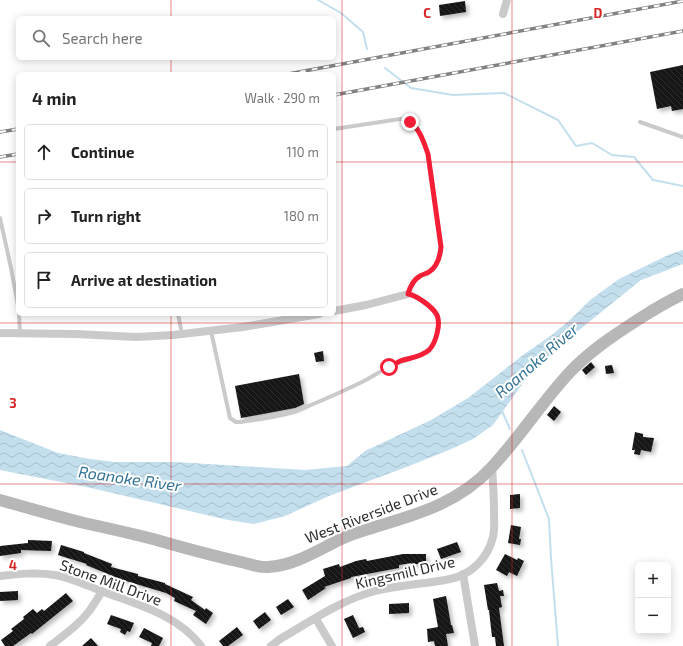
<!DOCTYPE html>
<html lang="en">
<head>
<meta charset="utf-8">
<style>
	body { margin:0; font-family:"Exo 2",sans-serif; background:#f2f2f2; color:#222 }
	.controls { position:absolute; right:12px; bottom:12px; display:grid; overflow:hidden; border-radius:6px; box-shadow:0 2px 10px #0003 }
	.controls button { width:36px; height:36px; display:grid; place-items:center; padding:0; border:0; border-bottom:1px solid #e0e0e0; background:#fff; color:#222; font:20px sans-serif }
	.stop { position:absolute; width:12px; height:12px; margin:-9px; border:3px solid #f51e37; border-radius:50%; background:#fff }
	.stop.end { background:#f51e37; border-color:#fff; box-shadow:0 1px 4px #0008 }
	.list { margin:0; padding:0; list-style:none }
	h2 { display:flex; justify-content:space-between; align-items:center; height:52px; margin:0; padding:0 16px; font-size:17px }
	h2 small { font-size:13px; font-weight:400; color:#767676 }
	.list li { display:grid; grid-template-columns:26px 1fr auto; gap:12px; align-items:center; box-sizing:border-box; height:56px; margin:0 8px 8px; padding:0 8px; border:1px solid #e0e0e0; border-radius:6px }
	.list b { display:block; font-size:15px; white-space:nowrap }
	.list em { font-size:13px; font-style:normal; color:#767676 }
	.icon { flex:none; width:22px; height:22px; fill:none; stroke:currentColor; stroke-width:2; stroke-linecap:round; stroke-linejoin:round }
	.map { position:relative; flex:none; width:683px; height:646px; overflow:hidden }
	.search { position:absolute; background:#fff; box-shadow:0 2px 10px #0003; left:16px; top:16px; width:320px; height:44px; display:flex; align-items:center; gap:10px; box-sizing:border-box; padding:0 14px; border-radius:6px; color:#767676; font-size:15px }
	.panel { position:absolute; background:#fff; box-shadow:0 2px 10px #0003; left:16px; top:72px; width:320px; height:244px; border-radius:6px }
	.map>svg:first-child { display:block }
	.water { fill:url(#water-waves) }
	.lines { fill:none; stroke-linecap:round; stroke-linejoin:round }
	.stream { stroke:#c3dfee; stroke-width:2 }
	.building { fill:url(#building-back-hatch); filter:url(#shadow) }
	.lane { stroke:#cacaca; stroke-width:4 }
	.street { stroke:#cacaca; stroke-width:8 }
	.secondary { stroke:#b7b7b7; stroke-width:12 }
	.rail-casing { stroke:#828282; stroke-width:3.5 }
	.rail { stroke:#fff; stroke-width:2; stroke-dasharray:6; stroke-linecap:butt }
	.route { stroke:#f51e37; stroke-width:5 }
	.grid { fill:none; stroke:#d62828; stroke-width:1; stroke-opacity:0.55 }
	.labels { text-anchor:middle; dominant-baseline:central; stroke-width:4; stroke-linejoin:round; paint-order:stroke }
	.street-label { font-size:15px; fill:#2d2d2d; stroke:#fff }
	.water-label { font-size:16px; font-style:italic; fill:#347496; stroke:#fff }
	.grid-label { font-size:13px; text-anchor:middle; font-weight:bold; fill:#d62828; stroke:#fff; stroke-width:4; stroke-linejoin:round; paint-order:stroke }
</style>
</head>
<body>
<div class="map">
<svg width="683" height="646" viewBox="0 0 683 646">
	<defs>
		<pattern id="water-waves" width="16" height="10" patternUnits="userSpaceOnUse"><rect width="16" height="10" fill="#c3dfee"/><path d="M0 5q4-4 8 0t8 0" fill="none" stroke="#a8c0cc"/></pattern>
		<pattern id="building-back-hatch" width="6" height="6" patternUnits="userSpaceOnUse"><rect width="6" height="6" fill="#141414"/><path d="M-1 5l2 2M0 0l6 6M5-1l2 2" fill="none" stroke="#2e2e2e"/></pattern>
		<filter id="shadow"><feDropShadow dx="3" dy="3" stdDeviation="2" flood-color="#0004"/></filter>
	</defs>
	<rect width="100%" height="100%" fill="#fff"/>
	<polygon class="water" points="683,250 683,264 641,280 563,343 528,376 493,425 473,439 449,450 409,466 329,496 285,516 254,524 228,520 91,488 0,470 0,430 58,453 90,459 115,462 175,462 305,470 347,466 365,451 431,420 468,398 523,355 553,334 572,318 590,300 619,279 668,255"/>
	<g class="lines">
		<g class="stream">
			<polyline points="318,0 341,13 363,32 367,49"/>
			<polyline points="385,68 411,88 453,95 504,93 558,120 576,146 592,143 612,155 634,157 653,180 683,186"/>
			<polyline points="500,410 502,411 510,429"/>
			<polyline points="522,450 549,519 551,558 558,646"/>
		</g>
	</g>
	<g class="building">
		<polygon points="465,1 466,12 440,16 439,5"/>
		<polygon points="683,65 683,109 672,111 671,106 657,109 650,72"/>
		<polygon points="323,351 324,361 316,362 314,353"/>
		<polygon points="591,362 595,367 586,375 582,370"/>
		<polygon points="612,365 614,373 606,374 605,366"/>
		<polygon points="299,374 304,404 295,408 241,418 235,386"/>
		<polygon points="554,406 561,412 554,421 547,415"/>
		<polygon points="635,432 643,434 643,437 654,438 651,452 641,450 640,455 634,454 635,450 632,450"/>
		<polygon points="520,494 520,508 510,509 510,495"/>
		<polygon points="511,525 521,527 519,539 521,539 520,545 508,543"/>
		<polygon points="28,540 52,541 51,551 21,550 21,553 0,556 0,546 28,543"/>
		<polygon points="457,542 461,552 441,559 437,549"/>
		<polygon points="61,545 84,552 84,553 112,564 111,567 138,574 138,576 165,583 165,584 193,597 191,600 205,610 206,608 213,613 206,624 193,615 196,611 174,601 175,598 166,593 113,577 113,576 86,565 87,564 58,555"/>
		<polygon points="403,554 426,554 426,564 412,564 411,563 399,565 399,568 351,577 351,578 324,587 326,588 308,600 302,590 325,576 323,569 339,564 340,567 356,561 366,559 367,561"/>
		<polygon points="505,554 517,560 518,558 524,561 517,576 509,572 507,576 496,570"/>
		<polygon points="497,583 499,591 503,590 504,596 500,596 502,607 499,608 504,646 496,646 495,637 492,637 489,610 488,610 484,585"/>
		<polygon points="18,591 18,600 0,601 0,592"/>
		<polygon points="66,593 73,601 32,634 31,633 13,646 5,646 1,640 13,631 11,629 24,619 23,617 33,609 37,613 42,609 44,611"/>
		<polygon points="446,596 451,625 452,625 454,633 446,634 448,646 435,646 434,641 428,642 427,629 438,627 433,599"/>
		<polygon points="288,599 294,607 281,615 276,607"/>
		<polygon points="409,603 409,613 389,614 389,604"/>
		<polygon points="265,612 271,620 259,629 253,621"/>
		<polygon points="111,615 134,623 130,632 127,631 125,635 120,632 121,629 107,624"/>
		<polygon points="353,615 359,628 363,627 365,632 353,638 344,619"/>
		<polygon points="237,627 243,635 228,646 223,646 219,641"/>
		<polygon points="144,628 163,638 159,646 151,646 152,643 139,637"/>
		<polygon points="91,638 98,646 82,646"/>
	</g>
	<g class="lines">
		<g class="lane">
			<polyline points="640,122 683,137"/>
			<polyline points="0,218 11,268 18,306"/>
			<polyline points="19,314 20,333"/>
			<polyline points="178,314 182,334"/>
			<path d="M211,331L230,418L236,422H240C259,419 279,417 297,411C302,409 306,407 311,405C330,397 348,389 366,380C375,375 384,369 393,365C404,360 417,358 427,351C436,345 441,324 436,315C433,307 416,296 408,294C410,287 413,280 420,276C423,274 426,274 429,272C437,267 440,257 441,247L428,154C423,138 419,122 400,119L334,129"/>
		</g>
		<g class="street">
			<polyline points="503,14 507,0"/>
			<polyline points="334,311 366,305 408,294"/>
			<polyline points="0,333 76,334 136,337 173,335 243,327 319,314"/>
			<polyline points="463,574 475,646"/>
			<path d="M0,576C18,574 36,572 55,575C72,578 88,586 104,592C138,605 178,615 201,646"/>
			<polyline points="316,619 332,646"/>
			<path d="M50,646C64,635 79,625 90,610C94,604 98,598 102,591"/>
			<path d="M271,646L280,639C311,621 341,600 375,591C399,585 425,584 450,579C471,575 488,558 493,537C495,528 494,519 494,510C494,496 493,481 492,467"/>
		</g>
		<path class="secondary" d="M0,500C28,508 56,516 84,523C107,528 130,533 153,539C181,547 209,555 237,561C247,563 258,568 268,567C294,566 318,550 341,539C352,534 363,531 375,527C419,514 460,502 492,467C520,437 542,402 570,372C590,351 614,335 639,319C653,310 668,301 683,294"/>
		<defs>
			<g id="rail">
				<polyline points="288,74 683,1"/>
				<polyline points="334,95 683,31"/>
				<polyline points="0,132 18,129"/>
				<polyline points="0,157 18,154"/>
			</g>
		</defs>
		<use href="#rail" class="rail-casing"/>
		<use href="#rail" class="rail"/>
	</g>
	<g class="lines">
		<path class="route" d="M389,367C393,365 397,363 400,361C409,358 422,357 429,350C436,343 441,324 437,315C433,307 416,295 408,294C410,287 413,280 420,276C423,274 426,274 429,272C437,267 440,257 441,247L428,154C424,143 420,129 410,122"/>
	</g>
	<path class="grid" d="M171,0V18M342,0V646M512,0V646M171,58V74M0,162H18M334,162H683M171,314V646M0,323H683M0,484H683"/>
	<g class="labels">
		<g class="street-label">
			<text transform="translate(371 513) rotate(-21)">West Riverside Drive</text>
			<text transform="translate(405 572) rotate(-13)">Kingsmill Drive</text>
			<text transform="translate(111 582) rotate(20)">Stone Mill Drive</text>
		</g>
		<g class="water-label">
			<text transform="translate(536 360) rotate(-41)">Roanoke River</text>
			<text transform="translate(130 478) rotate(8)">Roanoke River</text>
		</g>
	</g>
	<g class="grid-label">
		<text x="427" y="18">C</text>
		<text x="598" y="18">D</text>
		<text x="13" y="408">3</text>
		<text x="13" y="570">4</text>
	</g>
</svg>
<div class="controls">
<button>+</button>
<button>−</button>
</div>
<div class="stop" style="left:389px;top:367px"></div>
<div class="stop end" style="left:410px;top:122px"></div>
<div class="search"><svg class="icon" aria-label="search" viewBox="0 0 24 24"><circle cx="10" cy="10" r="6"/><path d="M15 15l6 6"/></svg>Search here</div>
<section class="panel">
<h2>4 min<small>Walk · 290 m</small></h2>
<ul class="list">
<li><svg class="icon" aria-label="ahead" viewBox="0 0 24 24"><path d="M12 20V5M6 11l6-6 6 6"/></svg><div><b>Continue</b></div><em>110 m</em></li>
<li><svg class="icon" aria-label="right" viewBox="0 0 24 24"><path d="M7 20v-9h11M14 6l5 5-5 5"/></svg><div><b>Turn right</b></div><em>180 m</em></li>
<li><svg class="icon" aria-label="arrive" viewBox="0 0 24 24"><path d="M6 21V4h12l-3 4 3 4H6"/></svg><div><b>Arrive at destination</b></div></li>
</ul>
</section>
</div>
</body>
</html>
